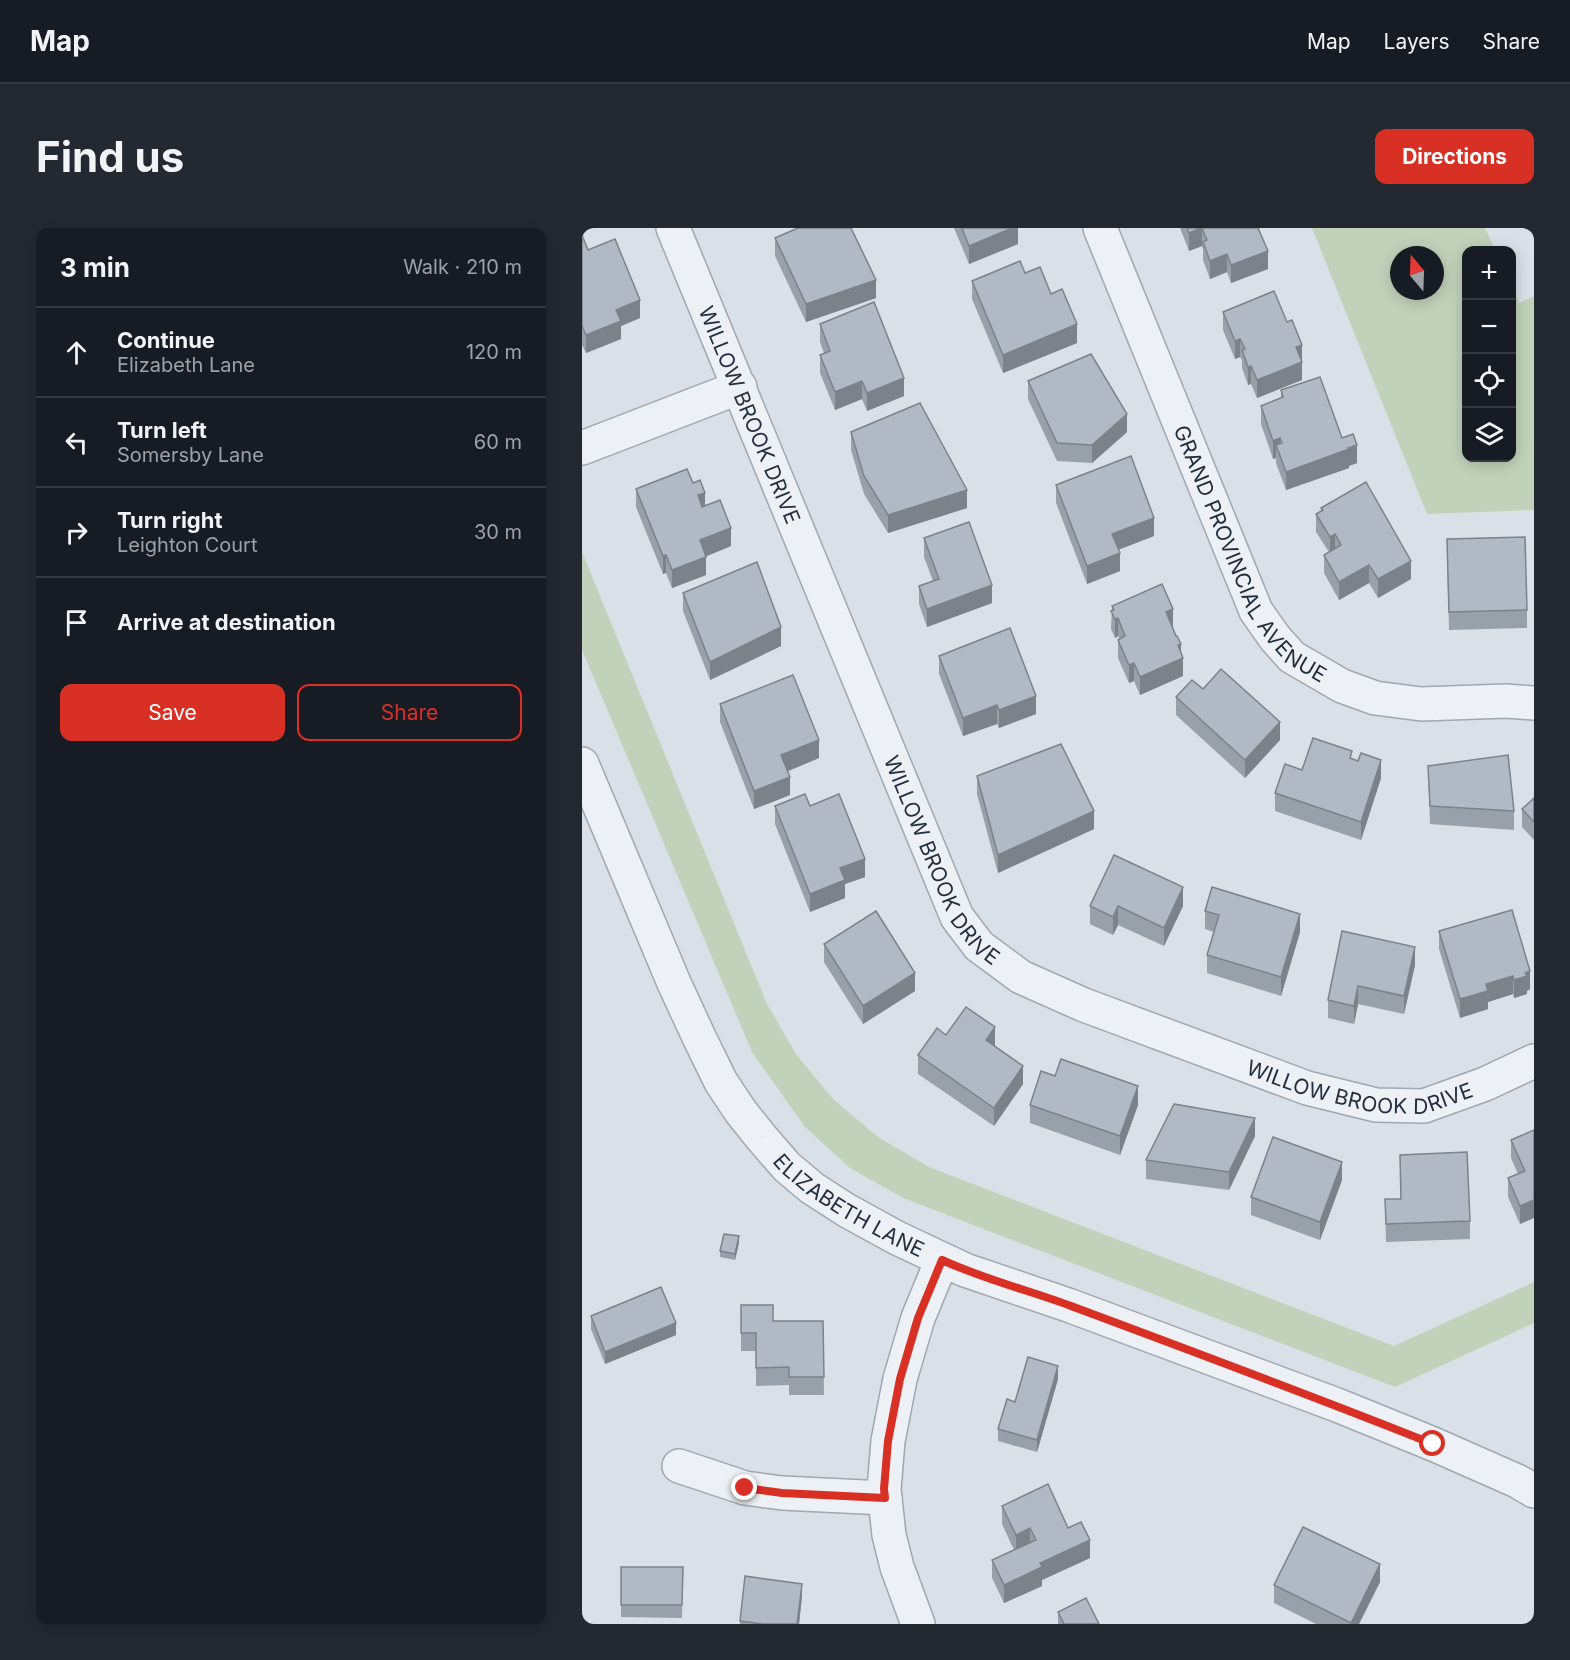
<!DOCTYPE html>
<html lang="en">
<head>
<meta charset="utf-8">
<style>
	body { margin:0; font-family:Inter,sans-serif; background:#242831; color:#f1f3f6 }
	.controls { position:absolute; right:18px; top:18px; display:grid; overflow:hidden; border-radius:12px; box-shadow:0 3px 15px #0003 }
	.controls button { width:54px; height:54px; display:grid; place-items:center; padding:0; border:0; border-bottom:2px solid #363941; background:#171b24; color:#f1f3f6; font:30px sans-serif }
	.compass { position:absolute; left:808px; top:18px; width:54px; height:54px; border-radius:50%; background:#171b24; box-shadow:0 3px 15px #0003; rotate:341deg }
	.stop { position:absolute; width:18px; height:18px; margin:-14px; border:4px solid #d93025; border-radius:50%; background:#fff }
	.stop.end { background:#d93025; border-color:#fff; box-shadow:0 2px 6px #0008 }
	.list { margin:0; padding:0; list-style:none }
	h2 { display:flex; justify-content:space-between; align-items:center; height:78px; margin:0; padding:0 24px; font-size:26px }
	h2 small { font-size:20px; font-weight:400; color:#9ea1a6 }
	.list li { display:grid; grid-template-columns:39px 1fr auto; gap:18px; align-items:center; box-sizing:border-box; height:90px; padding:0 24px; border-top:2px solid #363941 }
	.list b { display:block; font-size:22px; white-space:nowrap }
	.list p { margin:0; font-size:20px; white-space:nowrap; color:#9ea1a6 }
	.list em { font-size:20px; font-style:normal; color:#9ea1a6 }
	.actions { display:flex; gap:12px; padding:18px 24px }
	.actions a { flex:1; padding:14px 0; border:2px solid #d93025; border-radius:12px; text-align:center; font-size:21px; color:#d93025 }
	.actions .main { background:#d93025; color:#fff }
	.icon { flex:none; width:33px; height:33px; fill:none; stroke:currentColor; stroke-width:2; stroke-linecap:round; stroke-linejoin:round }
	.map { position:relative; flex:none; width:952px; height:1396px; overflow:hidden; border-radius:12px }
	header { display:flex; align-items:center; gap:36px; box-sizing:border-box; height:84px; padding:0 30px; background:#171b24; border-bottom:2px solid #363941 }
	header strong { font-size:28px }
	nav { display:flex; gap:33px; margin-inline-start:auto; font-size:21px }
	.intro { display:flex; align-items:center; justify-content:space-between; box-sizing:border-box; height:144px; padding:0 36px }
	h1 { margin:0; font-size:42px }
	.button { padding:15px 27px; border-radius:12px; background:#d93025; color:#fff; font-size:21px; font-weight:700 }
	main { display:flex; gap:36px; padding:0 36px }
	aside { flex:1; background:#171b24; border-radius:12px; box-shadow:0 3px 15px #0003 }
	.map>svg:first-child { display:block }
	.green { fill:#c2d2ba; fill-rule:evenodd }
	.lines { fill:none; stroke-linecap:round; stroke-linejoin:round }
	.minor-casing { stroke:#9fa7b1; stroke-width:36 }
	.minor { stroke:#edf1f5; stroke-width:33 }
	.wall { fill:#98a0a9 }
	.shaded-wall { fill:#7c8289 }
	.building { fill:#b1bac4; stroke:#7c8289; stroke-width:1.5 }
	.route { stroke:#d93025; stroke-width:8 }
	.labels { text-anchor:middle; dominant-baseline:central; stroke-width:4.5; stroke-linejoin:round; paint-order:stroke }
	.street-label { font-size:21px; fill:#232f3e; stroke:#e9eff5 }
</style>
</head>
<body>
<header>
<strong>Map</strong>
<nav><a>Map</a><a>Layers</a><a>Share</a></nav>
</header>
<div class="intro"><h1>Find us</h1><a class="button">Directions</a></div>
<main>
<aside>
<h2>3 min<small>Walk · 210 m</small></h2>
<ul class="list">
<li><svg class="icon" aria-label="ahead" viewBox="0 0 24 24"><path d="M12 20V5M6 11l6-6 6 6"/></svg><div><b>Continue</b><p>Elizabeth Lane</p></div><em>120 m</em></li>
<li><svg class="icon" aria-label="left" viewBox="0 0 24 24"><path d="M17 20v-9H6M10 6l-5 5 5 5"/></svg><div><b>Turn left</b><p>Somersby Lane</p></div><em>60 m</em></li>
<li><svg class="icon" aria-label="right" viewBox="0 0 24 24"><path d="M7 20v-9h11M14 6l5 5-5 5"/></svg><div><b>Turn right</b><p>Leighton Court</p></div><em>30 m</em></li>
<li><svg class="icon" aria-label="arrive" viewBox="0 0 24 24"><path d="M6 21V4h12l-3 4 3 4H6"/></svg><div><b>Arrive at destination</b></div></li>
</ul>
<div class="actions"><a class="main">Save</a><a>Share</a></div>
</aside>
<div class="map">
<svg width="952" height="1396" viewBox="0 0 952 1396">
	<rect width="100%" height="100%" fill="#dae0e7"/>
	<g class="green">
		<path d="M730,0H903L913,22H885V230H930V59L937,75L952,68V282L845,286ZM817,27H853V63H817Z"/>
		<polygon points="0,324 185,776 214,826 251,871 296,909 347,939 812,1118 952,1054 952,1095 813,1159 321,970 268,940 223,899 170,824 0,422"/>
	</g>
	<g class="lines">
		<defs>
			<g id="minor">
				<path id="s1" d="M91,0L375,689L397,718L439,749L502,777L725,860L794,877L842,878L903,856L952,833"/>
				<path id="s2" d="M518,0L674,383L693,410L710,429L760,458L793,470L839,476L924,473L952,475"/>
				<polyline points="0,220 158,159"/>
				<path id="s3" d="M0,536L92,755L117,809L139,854L159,884L179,909L205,939L230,960L264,982L315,1010L383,1042L486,1077L755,1177L851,1216L935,1253L952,1263"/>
				<polyline points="97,1238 163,1260 200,1265 303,1270"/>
				<polyline points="336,1396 315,1339 307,1307 302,1261 306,1213 318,1151 336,1090 360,1032"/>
			</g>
		</defs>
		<use href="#minor" class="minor-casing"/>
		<use href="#minor" class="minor"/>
	</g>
	<g class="wall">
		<polygon points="372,0 436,0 436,16 387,36"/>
		<polygon points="598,0 676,0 686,41 649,55 645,44 628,51 621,32 621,21 620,18 607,23"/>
		<polygon points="0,7 6,22 58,90 39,98 39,111 4,125 0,117"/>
		<polygon points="193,10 294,70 224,94 193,28"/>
		<polygon points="443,45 469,66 495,115 421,145 390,71 390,53"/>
		<polygon points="641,84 720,132 720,152 675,170 669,156 666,157 660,140 660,132 658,129 653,131 641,102"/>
		<polygon points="238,96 322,168 285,183 280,171 253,182 238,145 238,127 242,125 238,114"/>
		<polygon points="446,153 545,204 510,235 475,233 446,171"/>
		<polygon points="699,162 760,210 775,235 767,238 767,240 704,262 694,235 694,230 691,231 679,196 679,178 699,170"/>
		<polygon points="269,204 385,280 306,305 282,266 269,222"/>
		<polygon points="111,255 123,278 149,318 124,328 124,347 90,360 84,345 81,346 54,279 54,261"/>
		<polygon points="474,257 572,308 536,322 538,343 505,356 474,275"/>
		<polygon points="739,280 829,351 796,370 787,355 757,372 742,345 742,327 747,324 734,304 734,286 739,283"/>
		<polygon points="342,310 410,375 345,399 337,376 337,358 351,353 342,329"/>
		<polygon points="865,329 945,382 945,400 867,402"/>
		<polygon points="101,365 199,418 128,452 101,383"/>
		<polygon points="530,378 591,399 599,425 601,448 558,467 552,453 547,455 536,430 536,412 537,411 536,408 533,410 529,401"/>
		<polygon points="357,428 454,486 417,500 415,496 381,508 357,446"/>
		<polygon points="621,461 698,512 663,550 594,487 594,469"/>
		<polygon points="138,476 237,530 206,543 208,567 172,581 138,494"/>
		<polygon points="770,531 799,550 779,612 693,583 693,565 720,542"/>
		<polygon points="846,538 932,583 932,602 848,596"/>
		<polygon points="395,548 512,601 416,645 395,566"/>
		<polygon points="952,570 952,612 940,599 940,581"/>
		<polygon points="193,578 228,578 283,649 263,656 263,670 228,684 193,596"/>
		<polygon points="508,678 601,678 582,718 536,697 531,707 508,696"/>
		<polygon points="930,682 948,761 945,763 945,766 932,770 931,766 906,774 906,781 878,790 857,721 857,703"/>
		<polygon points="623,683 718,704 699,768 625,745 625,727 632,704 623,701"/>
		<polygon points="760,703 833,737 822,786 776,776 772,796 746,790 746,772"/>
		<polygon points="242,716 333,763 281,796 242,734"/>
		<polygon points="364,807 413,818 441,856 412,898 336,846 336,827"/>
		<polygon points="473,848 556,877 538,927 448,895 448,877"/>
		<polygon points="952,902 938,996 926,969 926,950 936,946 929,930 929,912"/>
		<polygon points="673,908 647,962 564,951 564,932"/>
		<polygon points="818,927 888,993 888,1011 804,1014 803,971 819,971"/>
		<polygon points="760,952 738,1012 669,987 669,969"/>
		<polygon points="157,1015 153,1032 138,1029 138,1023"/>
		<polygon points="159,1077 191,1093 241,1093 242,1167 207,1167 207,1157 174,1158 174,1123 159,1123"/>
		<polygon points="9,1088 94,1107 23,1136 9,1101"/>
		<polygon points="476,1151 455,1224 416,1213 416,1201 433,1174"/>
		<polygon points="420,1278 486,1300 508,1330 460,1352 460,1358 422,1375 410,1350 410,1332 432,1322 420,1296"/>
		<polygon points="101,1339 100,1390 39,1389 39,1377"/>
		<polygon points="798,1354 777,1396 734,1396 692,1375 692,1357"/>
		<polygon points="220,1368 217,1396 158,1396 158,1393"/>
		<polygon points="476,1384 517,1396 476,1396"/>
	</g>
	<g class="shaded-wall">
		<polygon points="430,0 436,0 436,16 387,36 387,18"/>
		<polygon points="620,0 620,18 607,23 607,5"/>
		<polygon points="686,23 686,41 649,55 649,37"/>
		<polygon points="645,26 645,44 628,51 628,33"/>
		<polygon points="294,52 294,70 224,94 224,76"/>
		<polygon points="58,72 58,90 39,98 39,111 4,125 4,107 34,82"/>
		<polygon points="495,96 495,115 421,145 421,127"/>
		<polygon points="658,111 658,129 653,131 653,113"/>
		<polygon points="720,117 720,152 675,170 675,152 714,119"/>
		<polygon points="669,138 669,156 666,157 666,139"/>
		<polygon points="322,150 322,168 285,183 285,165"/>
		<polygon points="280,153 280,171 253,182 253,164"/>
		<polygon points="545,186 545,204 510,235 510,217"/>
		<polygon points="698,210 698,228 694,217 694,230 691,231 691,213"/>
		<polygon points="775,217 775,235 767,238 767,240 704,262 704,244"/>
		<polygon points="385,262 385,280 306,305 306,287"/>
		<polygon points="123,265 123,283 116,285 116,267"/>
		<polygon points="572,290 572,308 530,324 530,306"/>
		<polygon points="149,300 149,318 118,331 118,312"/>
		<polygon points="753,306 753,325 748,327 748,309"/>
		<polygon points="538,325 538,343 505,356 505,338"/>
		<polygon points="84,327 84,345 81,346 81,328"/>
		<polygon points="124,329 124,347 90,360 90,342"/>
		<polygon points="829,333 829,351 796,370 796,351"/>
		<polygon points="787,337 787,355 757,372 757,354"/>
		<polygon points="410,357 410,375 345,399 345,381"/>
		<polygon points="591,381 591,399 584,402 584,384"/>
		<polygon points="536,390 536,408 533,410 533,391"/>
		<polygon points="199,399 199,418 128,452 128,434"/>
		<polygon points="599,416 599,431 601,430 601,448 558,467 558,449 596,417"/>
		<polygon points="552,435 552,453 547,455 547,437"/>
		<polygon points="454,468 454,486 417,500 417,482"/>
		<polygon points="415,477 415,496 381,508 381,490"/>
		<polygon points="698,494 698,512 663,550 663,532"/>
		<polygon points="237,512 237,530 199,546 199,527"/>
		<polygon points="799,532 799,550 779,612 779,594"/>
		<polygon points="208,549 208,567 172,581 172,563"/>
		<polygon points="512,583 512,601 416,645 416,627"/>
		<polygon points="283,631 283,649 263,656 263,670 228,684 228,666 258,640"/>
		<polygon points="601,659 601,678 582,718 582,700"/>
		<polygon points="536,678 536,697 531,707 531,689"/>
		<polygon points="718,686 718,704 699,768 699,749"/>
		<polygon points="833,719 833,737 822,786 822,768"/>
		<polygon points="948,743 948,761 945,763 945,766 932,770 932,752 943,745"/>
		<polygon points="333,745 333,763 281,796 281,778"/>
		<polygon points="931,748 931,766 906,774 906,781 878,790 878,771 904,756"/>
		<polygon points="776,758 776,776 772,796 772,778"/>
		<polygon points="413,799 413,818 404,831 404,812"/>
		<polygon points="441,838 441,856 412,898 412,880"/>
		<polygon points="556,858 556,877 538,927 538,908"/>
		<polygon points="673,890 673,908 647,962 647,944"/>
		<polygon points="760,934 760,952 738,1012 738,994"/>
		<polygon points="952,972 952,990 938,996 938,978"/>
		<polygon points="157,1008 157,1015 153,1032 153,1026"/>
		<polygon points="94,1095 94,1107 23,1136 23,1124"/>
		<polygon points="476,1138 476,1151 455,1224 455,1212"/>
		<polygon points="448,1300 448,1318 434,1325 434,1307"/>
		<polygon points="508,1312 508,1330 460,1352 460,1358 422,1375 422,1357 458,1335"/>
		<polygon points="798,1336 798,1354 777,1396 769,1396"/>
		<polygon points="220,1356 220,1368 217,1396 215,1396"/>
	</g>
	<g class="building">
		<polygon points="216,0 269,0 294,52 224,76 193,10"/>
		<polygon points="380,0 430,0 387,18"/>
		<polygon points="605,0 619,0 607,5"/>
		<polygon points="620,0 676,0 686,23 649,37 645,26 628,33 621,14 625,12"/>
		<polygon points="0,7 6,22 33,11 58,72 34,82 39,93 4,107 0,98"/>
		<polygon points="438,33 443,45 458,39 469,66 480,61 495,96 421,127 390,53"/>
		<polygon points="692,63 705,94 710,92 720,117 714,119 720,134 675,152 669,138 666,139 660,122 663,121 658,111 653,113 641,84"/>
		<polygon points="292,74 322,150 285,165 280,153 253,164 238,127 248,123 238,96"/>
		<polygon points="509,126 545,186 510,217 475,215 446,153"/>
		<polygon points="738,149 760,210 771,206 775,217 766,220 767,221 704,244 694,217 700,215 698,210 691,213 679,178 701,169 699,162"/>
		<polygon points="338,175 385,262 306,287 282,248 269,204"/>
		<polygon points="549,228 572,290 530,306 538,325 505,338 474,257"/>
		<polygon points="105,241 111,255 118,252 123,265 116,267 120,279 138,272 149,300 118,312 124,329 90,342 84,327 81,328 54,261"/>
		<polygon points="784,254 829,333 796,351 787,337 757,354 742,327 759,317 753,306 748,309 734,286 741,282 739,280"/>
		<polygon points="387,294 410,357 345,381 337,358 357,351 342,310"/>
		<polygon points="943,309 945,382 867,384 865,311"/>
		<polygon points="175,334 199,399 128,434 101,365"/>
		<polygon points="580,356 591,381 584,384 594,408 595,408 599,416 596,417 601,430 558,449 552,435 547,437 536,412 543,408 536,390 533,391 529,383 532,382 530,378"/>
		<polygon points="428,400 454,468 417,482 415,477 381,490 357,428"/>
		<polygon points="639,441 698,494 663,532 594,469 610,452 621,461"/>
		<polygon points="211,447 237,512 199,527 208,549 172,563 138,476"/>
		<polygon points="731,510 770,523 768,530 776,533 779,525 799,532 779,594 693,565 703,536 720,542"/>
		<polygon points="479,516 512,583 416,627 395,548"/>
		<polygon points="926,527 932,583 848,578 846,538"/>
		<polygon points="223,566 228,578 257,566 283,631 258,640 263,652 228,666 193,578"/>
		<polygon points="952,570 952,594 940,581"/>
		<polygon points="532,627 601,659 582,700 536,678 531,689 508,678"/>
		<polygon points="630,659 718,686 699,749 625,727 637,687 623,683"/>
		<polygon points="930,682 948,743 943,745 945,748 932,752 931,748 904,756 906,763 878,771 857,703"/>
		<polygon points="294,683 333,745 281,778 242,716"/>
		<polygon points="760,703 833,719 822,768 776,758 772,778 746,772"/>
		<polygon points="384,779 413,799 404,812 441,838 412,880 336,827 355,800 364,807"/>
		<polygon points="479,831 556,858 538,908 448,877 459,843 473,848"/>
		<polygon points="592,876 673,890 647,944 564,932"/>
		<polygon points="952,902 952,972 938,978 926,950 943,943 929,912"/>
		<polygon points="691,909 760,934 738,994 669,969"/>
		<polygon points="885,924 888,993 804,996 803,971 819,971 818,927"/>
		<polygon points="142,1006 157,1008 153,1026 138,1023"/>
		<polygon points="79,1059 94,1095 23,1124 9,1088"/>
		<polygon points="159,1077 191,1077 191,1093 241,1093 242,1149 207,1149 207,1139 174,1140 174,1105 159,1105"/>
		<polygon points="446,1129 476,1138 455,1212 416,1201 425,1171 433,1174"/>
		<polygon points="466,1256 486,1300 499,1294 508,1312 458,1335 460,1339 422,1357 410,1332 454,1312 448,1300 434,1307 420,1278"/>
		<polygon points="721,1299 798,1336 769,1395 692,1357"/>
		<polygon points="39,1339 101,1339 100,1377 39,1377"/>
		<polygon points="163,1348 220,1356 215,1396 181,1396 158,1393"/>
		<polygon points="504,1370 517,1396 482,1396 476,1384"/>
	</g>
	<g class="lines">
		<path class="route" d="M163,1260L200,1265L303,1270L302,1261L306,1213L318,1151L336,1090L360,1032C401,1051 446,1062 489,1078C610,1123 731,1168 851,1216"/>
	</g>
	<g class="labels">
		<g class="street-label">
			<text stroke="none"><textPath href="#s1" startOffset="202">WILLOW BROOK DRIVE</textPath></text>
			<text stroke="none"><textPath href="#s2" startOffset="362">GRAND PROVINCIAL AVENUE</textPath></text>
			<text stroke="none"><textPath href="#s1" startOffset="688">WILLOW BROOK DRIVE</textPath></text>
			<text stroke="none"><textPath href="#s1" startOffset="1194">WILLOW BROOK DRIVE</textPath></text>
			<text stroke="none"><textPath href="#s3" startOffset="528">ELIZABETH LANE</textPath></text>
		</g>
	</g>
</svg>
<div class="controls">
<button>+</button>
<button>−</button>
<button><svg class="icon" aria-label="locate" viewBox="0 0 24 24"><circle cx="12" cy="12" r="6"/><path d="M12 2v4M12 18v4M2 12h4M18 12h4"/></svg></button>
<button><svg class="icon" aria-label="layers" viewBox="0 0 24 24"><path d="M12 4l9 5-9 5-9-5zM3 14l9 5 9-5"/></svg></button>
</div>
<svg class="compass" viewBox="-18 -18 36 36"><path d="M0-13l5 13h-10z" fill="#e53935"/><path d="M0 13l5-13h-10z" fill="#9ea1a6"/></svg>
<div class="stop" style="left:851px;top:1216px"></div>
<div class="stop end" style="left:163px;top:1260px"></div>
</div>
</main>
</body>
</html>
